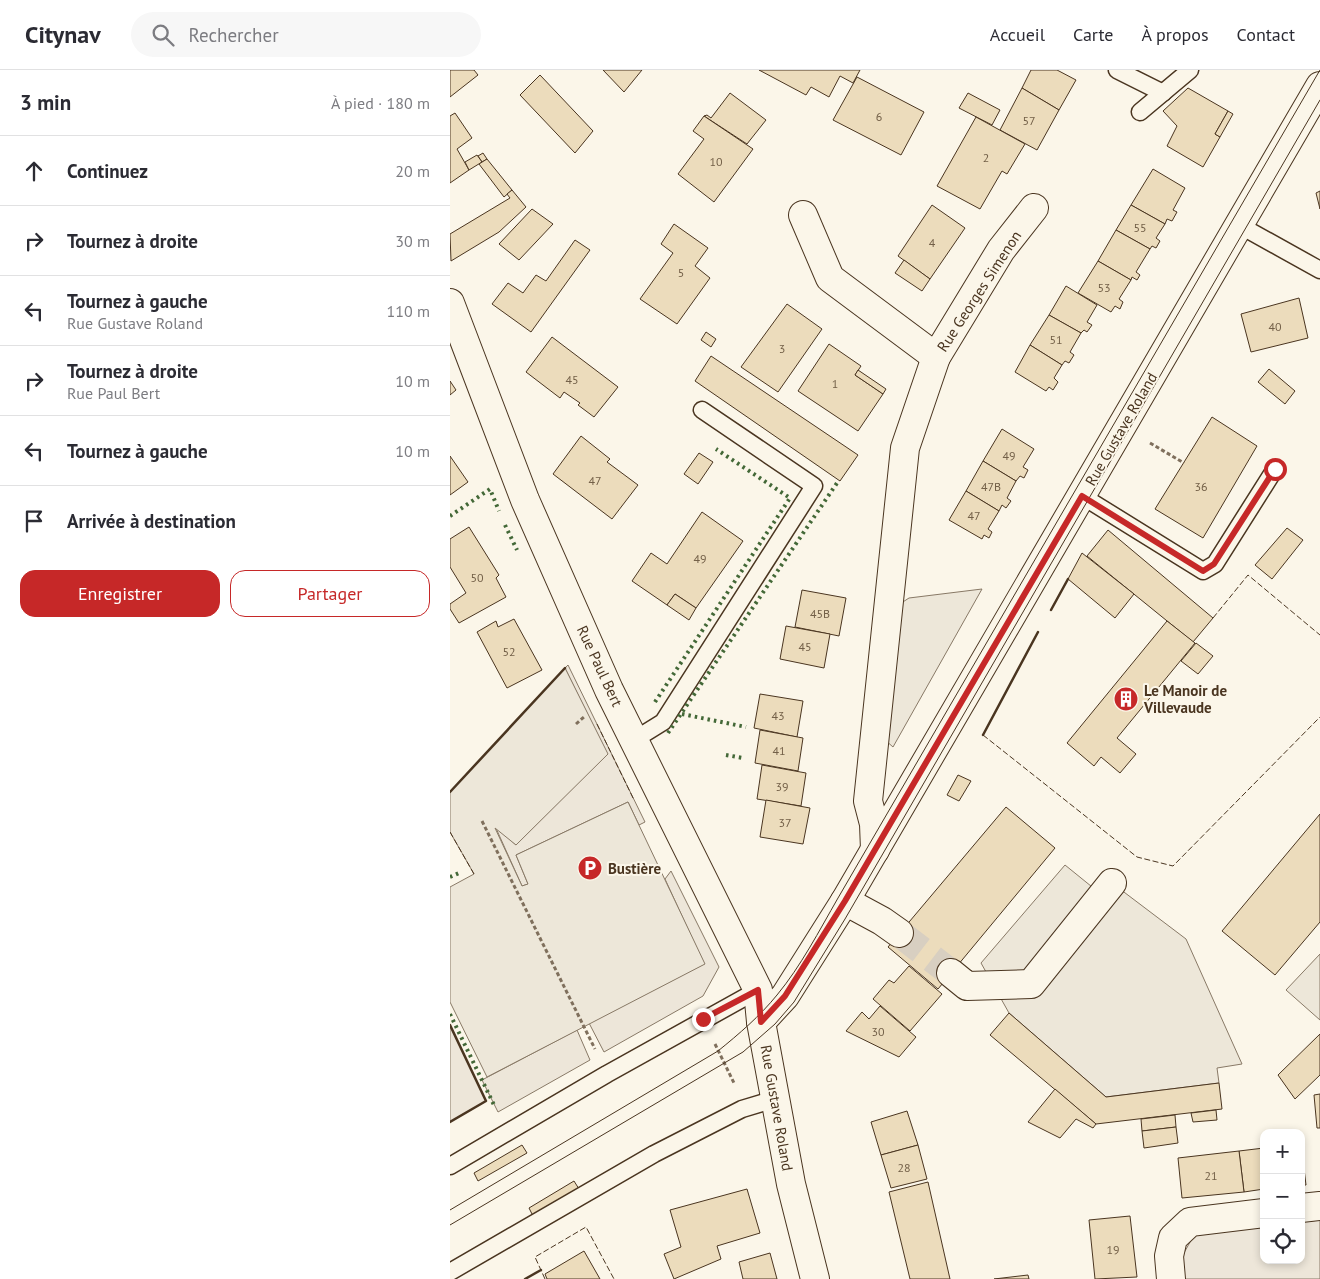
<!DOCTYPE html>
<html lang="fr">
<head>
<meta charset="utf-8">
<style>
	body { margin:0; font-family:"PT Sans",sans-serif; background:#f7f7f7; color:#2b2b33 }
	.controls { position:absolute; right:15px; bottom:15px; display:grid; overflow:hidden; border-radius:10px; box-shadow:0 2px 8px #0003 }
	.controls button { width:45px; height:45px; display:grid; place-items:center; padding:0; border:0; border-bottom:1px solid #e1e1e2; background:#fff; color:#2b2b33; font:25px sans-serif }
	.stop { position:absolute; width:15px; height:15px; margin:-11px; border:4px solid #c62828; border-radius:50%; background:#fff }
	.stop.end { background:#c62828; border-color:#fff; box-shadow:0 1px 5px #0008 }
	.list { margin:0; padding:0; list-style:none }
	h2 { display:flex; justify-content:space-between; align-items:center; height:65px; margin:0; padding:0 20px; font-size:21px }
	h2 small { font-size:16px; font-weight:400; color:#7c7c81 }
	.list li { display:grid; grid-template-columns:32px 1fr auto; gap:15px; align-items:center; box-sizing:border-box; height:70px; padding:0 20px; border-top:1px solid #e1e1e2 }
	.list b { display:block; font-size:19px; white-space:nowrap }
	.list p { margin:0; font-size:16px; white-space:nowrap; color:#7c7c81 }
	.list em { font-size:16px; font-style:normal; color:#7c7c81 }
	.actions { display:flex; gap:10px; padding:15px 20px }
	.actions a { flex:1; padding:11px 0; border:1px solid #c62828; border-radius:15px; text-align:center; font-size:18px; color:#c62828 }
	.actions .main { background:#c62828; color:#fff }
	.icon { flex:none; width:28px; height:28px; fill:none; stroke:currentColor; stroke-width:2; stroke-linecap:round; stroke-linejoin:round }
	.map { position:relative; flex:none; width:870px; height:1209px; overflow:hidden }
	header { display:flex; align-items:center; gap:30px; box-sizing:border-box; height:70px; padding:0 25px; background:#fff; border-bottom:1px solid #e1e1e2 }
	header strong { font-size:24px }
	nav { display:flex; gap:28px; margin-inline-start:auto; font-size:18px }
	.search { width:350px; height:45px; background:#f7f7f7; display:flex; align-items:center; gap:12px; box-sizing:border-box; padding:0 18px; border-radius:28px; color:#7c7c81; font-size:19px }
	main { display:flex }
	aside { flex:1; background:#fff }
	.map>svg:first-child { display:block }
	.green { fill:#ede6d9; stroke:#887966 }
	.parking { fill:#ede7d9; stroke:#887966 }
	.building { fill:#ecdcbc; stroke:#4a3520 }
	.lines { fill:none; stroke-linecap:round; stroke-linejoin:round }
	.minor-tunnel { stroke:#d8cfc1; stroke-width:28; stroke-dasharray:28 14; stroke-linecap:butt }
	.service-casing { stroke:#4a3520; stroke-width:19 }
	.minor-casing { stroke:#4a3520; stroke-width:30 }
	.path { stroke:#7f6f5c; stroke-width:3; stroke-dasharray:4 2.5; stroke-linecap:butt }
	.service { stroke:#fbf6e9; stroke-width:16 }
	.minor { stroke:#fbf6e9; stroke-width:28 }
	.tram { stroke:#4a3520; stroke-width:1 }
	.hedge { stroke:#436837; stroke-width:4; stroke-dasharray:2.5 4; stroke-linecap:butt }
	.fence { stroke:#4a3520; stroke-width:1; stroke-dasharray:6 2.5; stroke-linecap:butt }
	.wall { stroke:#4a3520; stroke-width:2.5 }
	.route { stroke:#c62828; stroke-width:6 }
	.labels { text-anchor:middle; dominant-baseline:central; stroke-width:4; stroke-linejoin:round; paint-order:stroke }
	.number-label { font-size:12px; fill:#725f47 }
	.street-label { font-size:15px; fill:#4a3520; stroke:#fbf6e9 }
	.poi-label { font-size:15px; font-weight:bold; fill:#4a3520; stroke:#fbf6e9; text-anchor:start }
</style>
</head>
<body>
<header>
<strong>Citynav</strong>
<div class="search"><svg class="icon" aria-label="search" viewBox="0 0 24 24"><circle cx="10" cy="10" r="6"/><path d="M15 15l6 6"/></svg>Rechercher</div>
<nav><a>Accueil</a><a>Carte</a><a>À propos</a><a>Contact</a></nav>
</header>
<main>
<aside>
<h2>3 min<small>À pied · 180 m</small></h2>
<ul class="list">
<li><svg class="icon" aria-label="ahead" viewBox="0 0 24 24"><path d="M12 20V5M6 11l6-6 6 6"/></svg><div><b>Continuez</b></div><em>20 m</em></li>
<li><svg class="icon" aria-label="right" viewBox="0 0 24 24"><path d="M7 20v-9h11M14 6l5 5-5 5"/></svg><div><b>Tournez à droite</b></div><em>30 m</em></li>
<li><svg class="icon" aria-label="left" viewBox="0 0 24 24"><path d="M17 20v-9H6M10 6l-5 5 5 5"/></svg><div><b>Tournez à gauche</b><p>Rue Gustave Roland</p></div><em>110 m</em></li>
<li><svg class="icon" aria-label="right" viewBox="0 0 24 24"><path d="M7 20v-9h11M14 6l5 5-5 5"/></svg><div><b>Tournez à droite</b><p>Rue Paul Bert</p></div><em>10 m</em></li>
<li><svg class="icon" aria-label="left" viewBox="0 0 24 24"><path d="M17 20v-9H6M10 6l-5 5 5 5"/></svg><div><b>Tournez à gauche</b></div><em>10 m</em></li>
<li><svg class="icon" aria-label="arrive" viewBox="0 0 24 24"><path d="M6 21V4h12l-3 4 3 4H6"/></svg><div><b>Arrivée à destination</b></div></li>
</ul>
<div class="actions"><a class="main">Enregistrer</a><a>Partager</a></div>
</aside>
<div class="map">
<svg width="870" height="1209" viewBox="0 0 870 1209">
	<rect width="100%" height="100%" fill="#fbf6e9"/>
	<g class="green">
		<polygon points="118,595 195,752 189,755 178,732 66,785 78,814 72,816 45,756 66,775 157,684 115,598"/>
		<polygon points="221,801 269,897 253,926 154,982 139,953 254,894 215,809"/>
		<polygon points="0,955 36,1031 0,1052"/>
		<polygon points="127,960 140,990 48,1042 32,1010"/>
		<polygon points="870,1150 870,1209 734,1209 730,1190 744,1165 814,1156 814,1190 851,1190 851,1152"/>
	</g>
	<g class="parking">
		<polygon points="532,519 443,677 426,662 439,541 459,528"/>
		<polygon points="115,598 158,684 66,775 45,758 72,816 78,814 66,785 178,732 255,894 37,1007 0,932 0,817 24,804 0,762 0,722"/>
		<polygon points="615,795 652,825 662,813 736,869 792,994 767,998 769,1013 656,1027 559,943 531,893"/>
		<polygon points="870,884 870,950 836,920"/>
	</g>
	<g class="building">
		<polygon points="0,0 24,0 28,5 0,27"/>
		<polygon points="153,0 192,0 174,22"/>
		<polygon points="309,0 410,0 403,13 390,6 379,27 361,17 356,25"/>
		<polygon points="581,0 607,0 626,10 609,40 572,18"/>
		<polygon points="90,5 143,61 125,83 70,25"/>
		<polygon points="407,7 474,42 451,85 383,50"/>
		<polygon points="572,18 609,40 587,80 550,60"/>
		<polygon points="738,18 778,41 765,64 770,67 753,97 717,76 727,56 713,41"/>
		<polygon points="280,23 316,50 297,74 254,46 257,45 261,48"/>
		<polygon points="518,23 550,40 542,55 509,38"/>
		<polygon points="778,41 783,44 770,67 765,64"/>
		<polygon points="5,43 22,68 7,79 19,100 0,113 0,46"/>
		<polygon points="254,46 303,79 264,132 228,104 254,69 243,61"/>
		<polygon points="526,47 575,74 557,104 552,101 530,139 487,116"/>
		<polygon points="33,83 37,89 32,92 28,86"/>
		<polygon points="27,85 32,92 19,100 15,92"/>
		<polygon points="37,89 62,120 54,127 29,94"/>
		<polygon points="703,99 735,118 723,140 727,142 722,151 717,149 715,154 681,135"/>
		<polygon points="62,120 76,137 49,162 1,191 0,164 60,128 57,124"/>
		<polygon points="870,121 870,139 866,123"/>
		<polygon points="482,135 515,158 480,209 448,186"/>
		<polygon points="681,135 715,154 706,168 710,171 706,178 702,176 700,179 666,160"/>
		<polygon points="82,139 103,154 69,190 49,174"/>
		<polygon points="224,154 258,178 245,196 260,208 227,254 190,229 223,183 211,174"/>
		<polygon points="666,160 700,179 686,202 690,205 687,210 682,207 681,210 648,191"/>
		<polygon points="125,170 140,180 81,262 42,234 58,213 73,223 86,205 96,211"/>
		<polygon points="454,190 480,209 472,221 445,203"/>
		<polygon points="648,191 681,210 669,229 673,232 670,239 665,236 661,242 628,223"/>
		<polygon points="616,216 647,235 637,252 642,255 637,262 634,260 631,263 599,245"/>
		<polygon points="849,228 858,268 801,282 791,244"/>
		<polygon points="337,234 372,259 328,322 291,297"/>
		<polygon points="599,245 631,263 620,282 624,285 619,293 615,291 612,295 580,275"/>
		<polygon points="256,262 266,269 261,277 251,270"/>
		<polygon points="102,267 168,317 144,347 128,335 130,333 114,322 110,328 76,302"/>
		<polygon points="379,274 411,296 405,305 433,324 408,361 348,321"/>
		<polygon points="580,275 612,295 604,308 608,312 603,320 599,317 596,321 565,302"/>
		<polygon points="261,286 408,385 390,411 245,311"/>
		<polygon points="819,299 845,321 835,334 808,312"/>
		<polygon points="408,300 436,319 433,324 405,305"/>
		<polygon points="0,311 6,320 0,325"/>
		<polygon points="762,347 807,376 753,468 705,439"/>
		<polygon points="552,359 584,379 573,397 578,400 574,408 570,406 566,411 533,391"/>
		<polygon points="131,366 160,389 157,392 188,415 162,449 103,404"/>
		<polygon points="249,383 263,392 248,414 234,404"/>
		<polygon points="0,386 18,412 0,425"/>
		<polygon points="533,391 566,411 557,428 561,431 556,438 552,435 549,441 516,421"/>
		<polygon points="516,421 549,441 538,459 542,462 539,468 534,465 532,469 499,450"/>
		<polygon points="252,442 293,471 246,538 225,524 217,535 182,511 201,483 217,494"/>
		<polygon points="19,457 49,505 46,508 56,527 9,553 0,539 0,534 16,523 0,497 0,469"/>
		<polygon points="837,458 853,470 822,509 805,495"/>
		<polygon points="658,460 763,548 743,572 637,486"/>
		<polygon points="632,483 684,524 665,548 618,509"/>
		<polygon points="352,520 396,528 389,566 345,557"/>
		<polygon points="225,524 246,538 239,550 217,535"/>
		<polygon points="64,549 92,600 57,618 27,562 46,551 48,557"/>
		<polygon points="717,551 745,573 667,668 686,684 670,703 651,687 644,696 617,673"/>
		<polygon points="336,556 380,564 374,598 330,589"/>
		<polygon points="746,573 763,586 748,604 731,591"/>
		<polygon points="310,624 353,631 347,667 304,658"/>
		<polygon points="310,660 353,668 348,701 305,693"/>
		<polygon points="312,695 356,703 351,736 307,729"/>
		<polygon points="508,705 521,711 509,731 497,725"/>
		<polygon points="316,730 360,738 353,774 310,767"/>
		<polygon points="556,737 605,778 488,919 438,877"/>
		<polygon points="870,744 870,852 825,905 772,861"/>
		<polygon points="459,896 492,924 460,961 423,929 439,910 444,913"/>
		<polygon points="430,936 466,967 449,987 396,961 412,942 419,949"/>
		<polygon points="559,943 656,1027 769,1013 772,1039 646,1054 540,965"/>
		<polygon points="870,964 870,1005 845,1029 828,1005"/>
		<polygon points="605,1019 646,1054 643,1058 626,1049 610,1068 578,1052"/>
		<polygon points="870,1024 870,1058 867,1058 864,1025"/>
		<polygon points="766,1040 767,1050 743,1052 741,1043"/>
		<polygon points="457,1041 468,1075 431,1085 421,1052"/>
		<polygon points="725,1045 726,1057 692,1061 691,1049"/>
		<polygon points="726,1057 728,1073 694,1078 692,1061"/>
		<polygon points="851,1074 856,1115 851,1115"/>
		<polygon points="72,1075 77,1083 28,1111 24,1103"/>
		<polygon points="468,1075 477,1109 441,1118 431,1085"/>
		<polygon points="814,1078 814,1119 794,1122 789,1081"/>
		<polygon points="789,1081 794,1122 732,1128 728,1088"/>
		<polygon points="124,1111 129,1119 83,1146 79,1138"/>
		<polygon points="478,1112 500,1209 460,1209 439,1122"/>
		<polygon points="297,1119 310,1163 267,1176 271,1189 224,1209 214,1184 231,1177 220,1140"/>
		<polygon points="680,1146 687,1207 645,1209 639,1150"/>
		<polygon points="134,1181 150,1209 97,1209 95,1204"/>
		<polygon points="320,1183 327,1209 293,1209 289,1192"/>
		<polygon points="578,1205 579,1209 544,1209"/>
	</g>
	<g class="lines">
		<polyline class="minor-tunnel" points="449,863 501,903"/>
		<defs>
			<g id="service">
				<polyline points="667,0 713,23"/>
				<polyline points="690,42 740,0"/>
				<polyline points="789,155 870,200"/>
				<polyline points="632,426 753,501 765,494 825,399"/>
				<polyline points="184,670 213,652 364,416 252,340"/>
				<polyline points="0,1096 157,1004 308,920"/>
				<polyline points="0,1202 204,1084 292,1039 325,1029"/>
			</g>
			<g id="minor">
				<polyline points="353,145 380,208 486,287 551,180 584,138"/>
				<polyline points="0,233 75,430 159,620 308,920 311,952 341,1114 365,1209"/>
				<polyline points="425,780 424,754 418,731 455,378 486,287"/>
				<polyline points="395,831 432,851 449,863"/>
				<polyline points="501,903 517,916 581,914 662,813"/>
				<polyline points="311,952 335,926 395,831 870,16"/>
				<polyline points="851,1138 870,1136"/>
				<polyline points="721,1209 719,1186 723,1168 740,1152 814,1143"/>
			</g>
		</defs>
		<use href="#service" class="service-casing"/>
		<use href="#minor" class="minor-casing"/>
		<g class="path">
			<polyline points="700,373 734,393"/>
			<polyline points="126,654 135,646"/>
			<polyline points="32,751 145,979"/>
			<polyline points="265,974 284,1013"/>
		</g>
		<use href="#service" class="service"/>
		<use href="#minor" class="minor"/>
		<g class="tram">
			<path d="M0,1140L268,981C289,964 310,946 327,925C351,896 369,861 388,828L870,0"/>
			<polyline points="0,1155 293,982 325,954 344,932 395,849 870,30"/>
		</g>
		<g class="hedge">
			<polyline points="0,446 40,419 49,441"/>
			<polyline points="55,455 67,480"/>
			<polyline points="205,632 340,428 266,379"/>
			<polyline points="232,644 296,657"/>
			<polyline points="218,663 387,413"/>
			<polyline points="276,685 293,688"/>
			<polyline points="0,807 9,803"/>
			<polyline points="0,944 45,1037"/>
		</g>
		<g class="fence">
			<polyline points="763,548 798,505 870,565"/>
			<polyline points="147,654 184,730"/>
			<polyline points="533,665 687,787 723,796 870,647"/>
			<polyline points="0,762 24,804"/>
			<polyline points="95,1209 85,1187 136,1157 164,1209"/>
		</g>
		<g class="wall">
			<polyline points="601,540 618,509"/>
			<polyline points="533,665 588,562"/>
			<polyline points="0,722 115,598"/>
			<polyline points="0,955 36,1031 0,1052"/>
			<polyline points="75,1209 91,1200"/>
		</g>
	</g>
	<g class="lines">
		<polyline class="route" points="253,949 308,920 311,952 335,926 395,831 632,426 753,501 764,494 825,399"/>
	</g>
	<defs>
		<symbol id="building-disc" viewBox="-11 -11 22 22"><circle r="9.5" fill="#c62828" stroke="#fbf6e9"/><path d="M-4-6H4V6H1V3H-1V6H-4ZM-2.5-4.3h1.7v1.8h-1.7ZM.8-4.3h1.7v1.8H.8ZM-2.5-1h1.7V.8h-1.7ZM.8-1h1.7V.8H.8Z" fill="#fff"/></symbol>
		<symbol id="parking-disc" viewBox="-11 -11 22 22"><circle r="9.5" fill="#c62828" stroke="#fbf6e9"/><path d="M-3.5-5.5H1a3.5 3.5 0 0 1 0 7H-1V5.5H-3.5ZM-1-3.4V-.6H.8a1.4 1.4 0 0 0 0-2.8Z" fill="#fff"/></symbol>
	</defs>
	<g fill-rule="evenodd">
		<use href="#building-disc" x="662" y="615" width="28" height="28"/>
		<use href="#parking-disc" x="126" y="784" width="28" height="28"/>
	</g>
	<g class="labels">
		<g class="number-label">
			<text x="429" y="46">6</text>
			<text x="579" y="50">57</text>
			<text x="536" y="87">2</text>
			<text x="266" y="91">10</text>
			<text x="690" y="157">55</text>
			<text x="482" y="172">4</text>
			<text x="231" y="202">5</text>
			<text x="654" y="217">53</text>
			<text x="825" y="256">40</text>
			<text x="606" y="269">51</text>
			<text x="332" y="278">3</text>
			<text x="122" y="309">45</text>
			<text x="385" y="313">1</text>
			<text x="559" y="385">49</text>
			<text x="145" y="410">47</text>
			<text x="541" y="416">47B</text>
			<text x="751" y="416">36</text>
			<text x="524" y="445">47</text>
			<text x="250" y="488">49</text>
			<text x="27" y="507">50</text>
			<text x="370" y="543">45B</text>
			<text x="355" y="576">45</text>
			<text x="59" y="581">52</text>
			<text x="328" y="645">43</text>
			<text x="329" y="680">41</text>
			<text x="332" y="716">39</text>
			<text x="335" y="752">37</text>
			<text x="428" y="961">30</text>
			<text x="454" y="1097">28</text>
			<text x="761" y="1105">21</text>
			<text x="663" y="1179">19</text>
		</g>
		<g class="street-label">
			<text transform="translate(529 221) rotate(-57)">Rue Georges Simenon</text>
			<text transform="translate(671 359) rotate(-60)">Rue Gustave Roland</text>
			<text transform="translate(150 596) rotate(65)">Rue Paul Bert</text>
			<text transform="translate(327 1038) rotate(80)">Rue Gustave Roland</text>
		</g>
		<g class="poi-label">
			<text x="694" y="620">Le Manoir de<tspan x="694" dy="17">Villevaude</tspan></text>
			<text x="158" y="798">Bustière</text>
		</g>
	</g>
</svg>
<div class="controls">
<button>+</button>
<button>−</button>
<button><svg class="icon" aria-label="locate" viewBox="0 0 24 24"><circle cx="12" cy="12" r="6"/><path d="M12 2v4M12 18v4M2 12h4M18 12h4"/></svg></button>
</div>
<div class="stop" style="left:825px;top:399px"></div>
<div class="stop end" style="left:253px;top:949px"></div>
</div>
</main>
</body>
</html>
